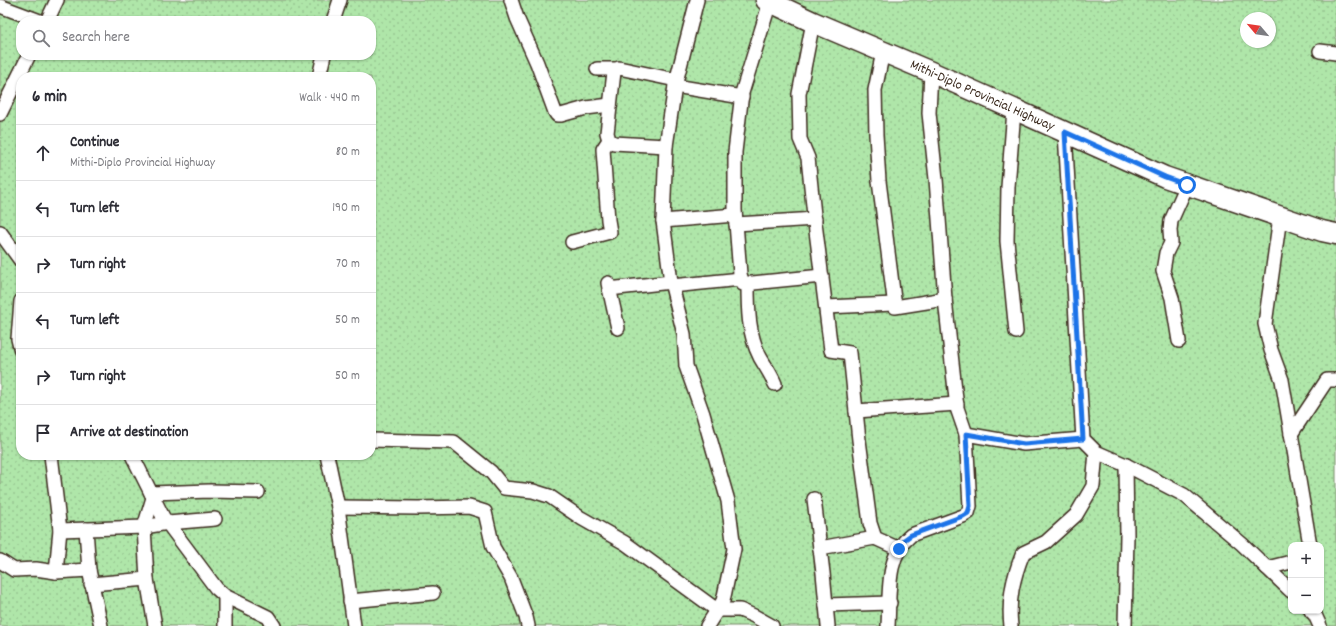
<!DOCTYPE html>
<html lang="en">
<head>
<meta charset="utf-8">
<style>
	body { margin:0; font-family:Dekko,sans-serif; background:#f7f7f7; color:#2b2b33 }
	.controls { position:absolute; right:12px; bottom:12px; display:grid; overflow:hidden; border-radius:8px; box-shadow:0 1px 3px #0004 }
	.controls button { width:36px; height:36px; display:grid; place-items:center; padding:0; border:0; border-bottom:1px solid #e1e1e2; background:#fff; color:#2b2b33; font:20px sans-serif }
	.compass { position:absolute; left:1240px; top:12px; width:36px; height:36px; border-radius:50%; background:#fff; box-shadow:0 1px 3px #0004; rotate:299deg }
	.stop { position:absolute; width:12px; height:12px; margin:-9px; border:3px solid #1a73e8; border-radius:50%; background:#fff }
	.stop.end { background:#1a73e8; border-color:#fff; box-shadow:0 1px 4px #0008 }
	.list { margin:0; padding:0; list-style:none }
	h2 { display:flex; justify-content:space-between; align-items:center; height:52px; margin:0; padding:0 16px; font-size:17px }
	h2 small { font-size:13px; font-weight:400; color:#7c7c81 }
	.list li { display:grid; grid-template-columns:26px 1fr auto; gap:12px; align-items:center; box-sizing:border-box; height:56px; padding:0 16px; border-top:1px solid #e1e1e2 }
	.list b { display:block; font-size:15px; white-space:nowrap }
	.list p { margin:0; font-size:13px; white-space:nowrap; color:#7c7c81 }
	.list em { font-size:13px; font-style:normal; color:#7c7c81 }
	.icon { flex:none; width:22px; height:22px; fill:none; stroke:currentColor; stroke-width:2; stroke-linecap:round; stroke-linejoin:round }
	.map { position:relative; flex:none; width:1336px; height:626px; overflow:hidden }
	.search { position:absolute; background:#fff; box-shadow:0 1px 3px #0004; left:16px; top:16px; width:360px; height:44px; display:flex; align-items:center; gap:10px; box-sizing:border-box; padding:0 14px; border-radius:16px; color:#7c7c81; font-size:15px }
	.panel { position:absolute; background:#fff; box-shadow:0 1px 3px #0004; left:16px; top:72px; width:360px; height:388px; border-radius:16px }
	.map>svg:first-child { display:block }
	.grass { fill:url(#grass-dots); stroke:#758864; fill-rule:evenodd }
	.lines { fill:none; stroke-linecap:round; stroke-linejoin:round }
	.street-casing { stroke:#3b2a1e; stroke-width:16 }
	.primary-casing { stroke:#3b2a1e; stroke-width:23 }
	.street { stroke:#fff; stroke-width:13 }
	.primary { stroke:#fff; stroke-width:20 }
	.route { stroke:#1a73e8; stroke-width:5 }
	.labels { text-anchor:middle; dominant-baseline:central; stroke-width:4; stroke-linejoin:round; paint-order:stroke }
	.street-label { font-size:14px; fill:#3b2a1e; stroke:#fff }
</style>
</head>
<body>
<div class="map">
<svg width="1336" height="626" viewBox="0 0 1336 626">
	<defs>
		<pattern id="grass-dots" width="8" height="8" patternUnits="userSpaceOnUse"><rect width="8" height="8" fill="#afe6a9"/><path d="M2 2h.1M6 6h.1" fill="none" stroke="#97c591" stroke-width="1.8" stroke-linecap="round"/></pattern>
	</defs>
	<rect width="100%" height="100%" fill="#fff"/>
	<filter id="ink" filterUnits="userSpaceOnUse"><feTurbulence type="fractalNoise" baseFrequency=".025" numOctaves="2"/><feDisplacementMap in="SourceGraphic" scale="8" xChannelSelector="R" yChannelSelector="G"/><feConvolveMatrix kernelMatrix="1 2 1 2 8 2 1 2 1" color-interpolation-filters="sRGB"/></filter>
	<g filter="url(#ink)">
		<path class="grass" d="M0,0H1336V626H0ZM1246,18H1270V42H1246ZM21,21H371V55H21ZM21,77H371V455H21ZM1291,545H1321V611H1291Z"/>
		<g class="lines">
			<defs>
				<g id="street">
					<polyline points="511,0 517,18 537,63 555,112 557,115 561,115 586,108 610,105"/>
					<polyline points="697,0 675,86 666,146 663,221 671,282 684,334 686,366 703,414 728,501 734,549 723,601 707,626"/>
					<polyline points="770,2 742,93 735,152 735,210 740,274 743,284 822,276"/>
					<polyline points="0,6 40,21"/>
					<polyline points="47,21 57,0"/>
					<polyline points="333,21 340,0"/>
					<polyline points="813,22 799,94 800,139 808,158 814,215 831,350 850,353 859,440 870,523 875,538 899,549"/>
					<polyline points="1320,51 1336,53"/>
					<polyline points="883,52 875,90 876,135 879,181 895,307 945,299"/>
					<polyline points="597,69 617,69"/>
					<polyline points="319,77 324,55"/>
					<polyline points="675,86 742,97"/>
					<polyline points="1014,110 1008,187 1007,241 1016,332"/>
					<polyline points="0,114 29,55"/>
					<polyline points="1065,132 1083,439 1096,452 1126,465 1184,495 1242,544 1291,591"/>
					<polyline points="666,146 614,143 609,140 607,133 614,72 619,68 676,80"/>
					<polyline points="1280,217 1265,324 1271,350 1282,380 1310,545"/>
					<polyline points="663,221 735,215"/>
					<polyline points="736,224 815,219"/>
					<polyline points="0,232 21,261"/>
					<polyline points="572,242 610,232 608,220 603,149 609,140"/>
					<polyline points="608,283 618,328"/>
					<path d="M748,283C748,308 748,334 760,357C765,366 771,374 775,384"/>
					<polyline points="672,286 741,279"/>
					<polyline points="609,289 671,282"/>
					<polyline points="21,301 18,339 21,351"/>
					<polyline points="826,307 894,304"/>
					<polyline points="1179,341 1172,298 1163,271 1166,253 1171,243 1170,230 1171,221 1187,185"/>
					<polyline points="856,411 957,404"/>
					<polyline points="966,434 1024,444 1083,439"/>
					<polyline points="1291,434 1327,380 1336,380"/>
					<polyline points="371,440 454,442 491,472 504,488 533,491 549,496 581,518 625,543 717,610 740,610 754,616 772,626"/>
					<polyline points="51,455 60,530 56,572"/>
					<polyline points="132,455 163,517 216,588 225,596 268,617 274,626"/>
					<polyline points="327,455 338,507 354,626"/>
					<polyline points="151,493 210,491 258,492"/>
					<polyline points="153,498 144,527 147,579 155,626"/>
					<polyline points="814,499 823,573 828,626"/>
					<polyline points="338,507 418,508 469,507 485,512 493,547 511,578 526,617 528,626"/>
					<polyline points="86,529 89,570 101,626"/>
					<polyline points="60,530 144,527 168,523 215,519"/>
					<polyline points="820,548 875,538"/>
					<polyline points="0,561 14,570 36,569 56,572 89,570"/>
					<polyline points="1267,568 1291,562"/>
					<polyline points="91,584 147,579"/>
					<polyline points="225,596 225,626"/>
					<polyline points="350,601 433,593"/>
					<polyline points="826,605 890,603"/>
					<polyline points="1311,611 1315,615 1320,626"/>
					<path d="M888,626C890,595 885,556 911,535L963,516L968,513L970,506L966,434L957,408L945,299L936,179L929,113L931,72"/>
					<path d="M1011,626C1008,600 1013,578 1023,553L1046,542L1076,515L1093,486L1096,452"/>
					<polyline points="1125,626 1127,535 1126,465"/>
				</g>
				<polyline id="primary" points="766,0 813,22 931,72 1165,177 1322,231 1336,234"/>
			</defs>
			<use href="#street" class="street-casing"/>
			<use href="#primary" class="primary-casing"/>
			<use href="#street" class="street"/>
			<use href="#primary" class="primary"/>
		</g>
	</g>
	<g class="lines" filter="url(#ink)">
		<polyline class="route" points="899,549 904,540 911,535 963,516 968,513 970,506 966,434 1024,444 1083,439 1065,132 1165,177 1187,185"/>
	</g>
	<g class="labels">
		<g class="street-label">
			<text transform="translate(982 96) rotate(24)">Mithi-Diplo Provincial Highway</text>
		</g>
	</g>
</svg>
<div class="controls">
<button>+</button>
<button>−</button>
</div>
<svg class="compass" viewBox="-18 -18 36 36"><path d="M0-13l5 13h-10z" fill="#e53935"/><path d="M0 13l5-13h-10z" fill="#7c7c81"/></svg>
<div class="stop" style="left:1187px;top:185px"></div>
<div class="stop end" style="left:899px;top:549px"></div>
<div class="search"><svg class="icon" aria-label="search" viewBox="0 0 24 24"><circle cx="10" cy="10" r="6"/><path d="M15 15l6 6"/></svg>Search here</div>
<section class="panel">
<h2>6 min<small>Walk · 440 m</small></h2>
<ul class="list">
<li><svg class="icon" aria-label="ahead" viewBox="0 0 24 24"><path d="M12 20V5M6 11l6-6 6 6"/></svg><div><b>Continue</b><p>Mithi-Diplo Provincial Highway</p></div><em>80 m</em></li>
<li><svg class="icon" aria-label="left" viewBox="0 0 24 24"><path d="M17 20v-9H6M10 6l-5 5 5 5"/></svg><div><b>Turn left</b></div><em>190 m</em></li>
<li><svg class="icon" aria-label="right" viewBox="0 0 24 24"><path d="M7 20v-9h11M14 6l5 5-5 5"/></svg><div><b>Turn right</b></div><em>70 m</em></li>
<li><svg class="icon" aria-label="left" viewBox="0 0 24 24"><path d="M17 20v-9H6M10 6l-5 5 5 5"/></svg><div><b>Turn left</b></div><em>50 m</em></li>
<li><svg class="icon" aria-label="right" viewBox="0 0 24 24"><path d="M7 20v-9h11M14 6l5 5-5 5"/></svg><div><b>Turn right</b></div><em>50 m</em></li>
<li><svg class="icon" aria-label="arrive" viewBox="0 0 24 24"><path d="M6 21V4h12l-3 4 3 4H6"/></svg><div><b>Arrive at destination</b></div></li>
</ul>
</section>
</div>
</body>
</html>
